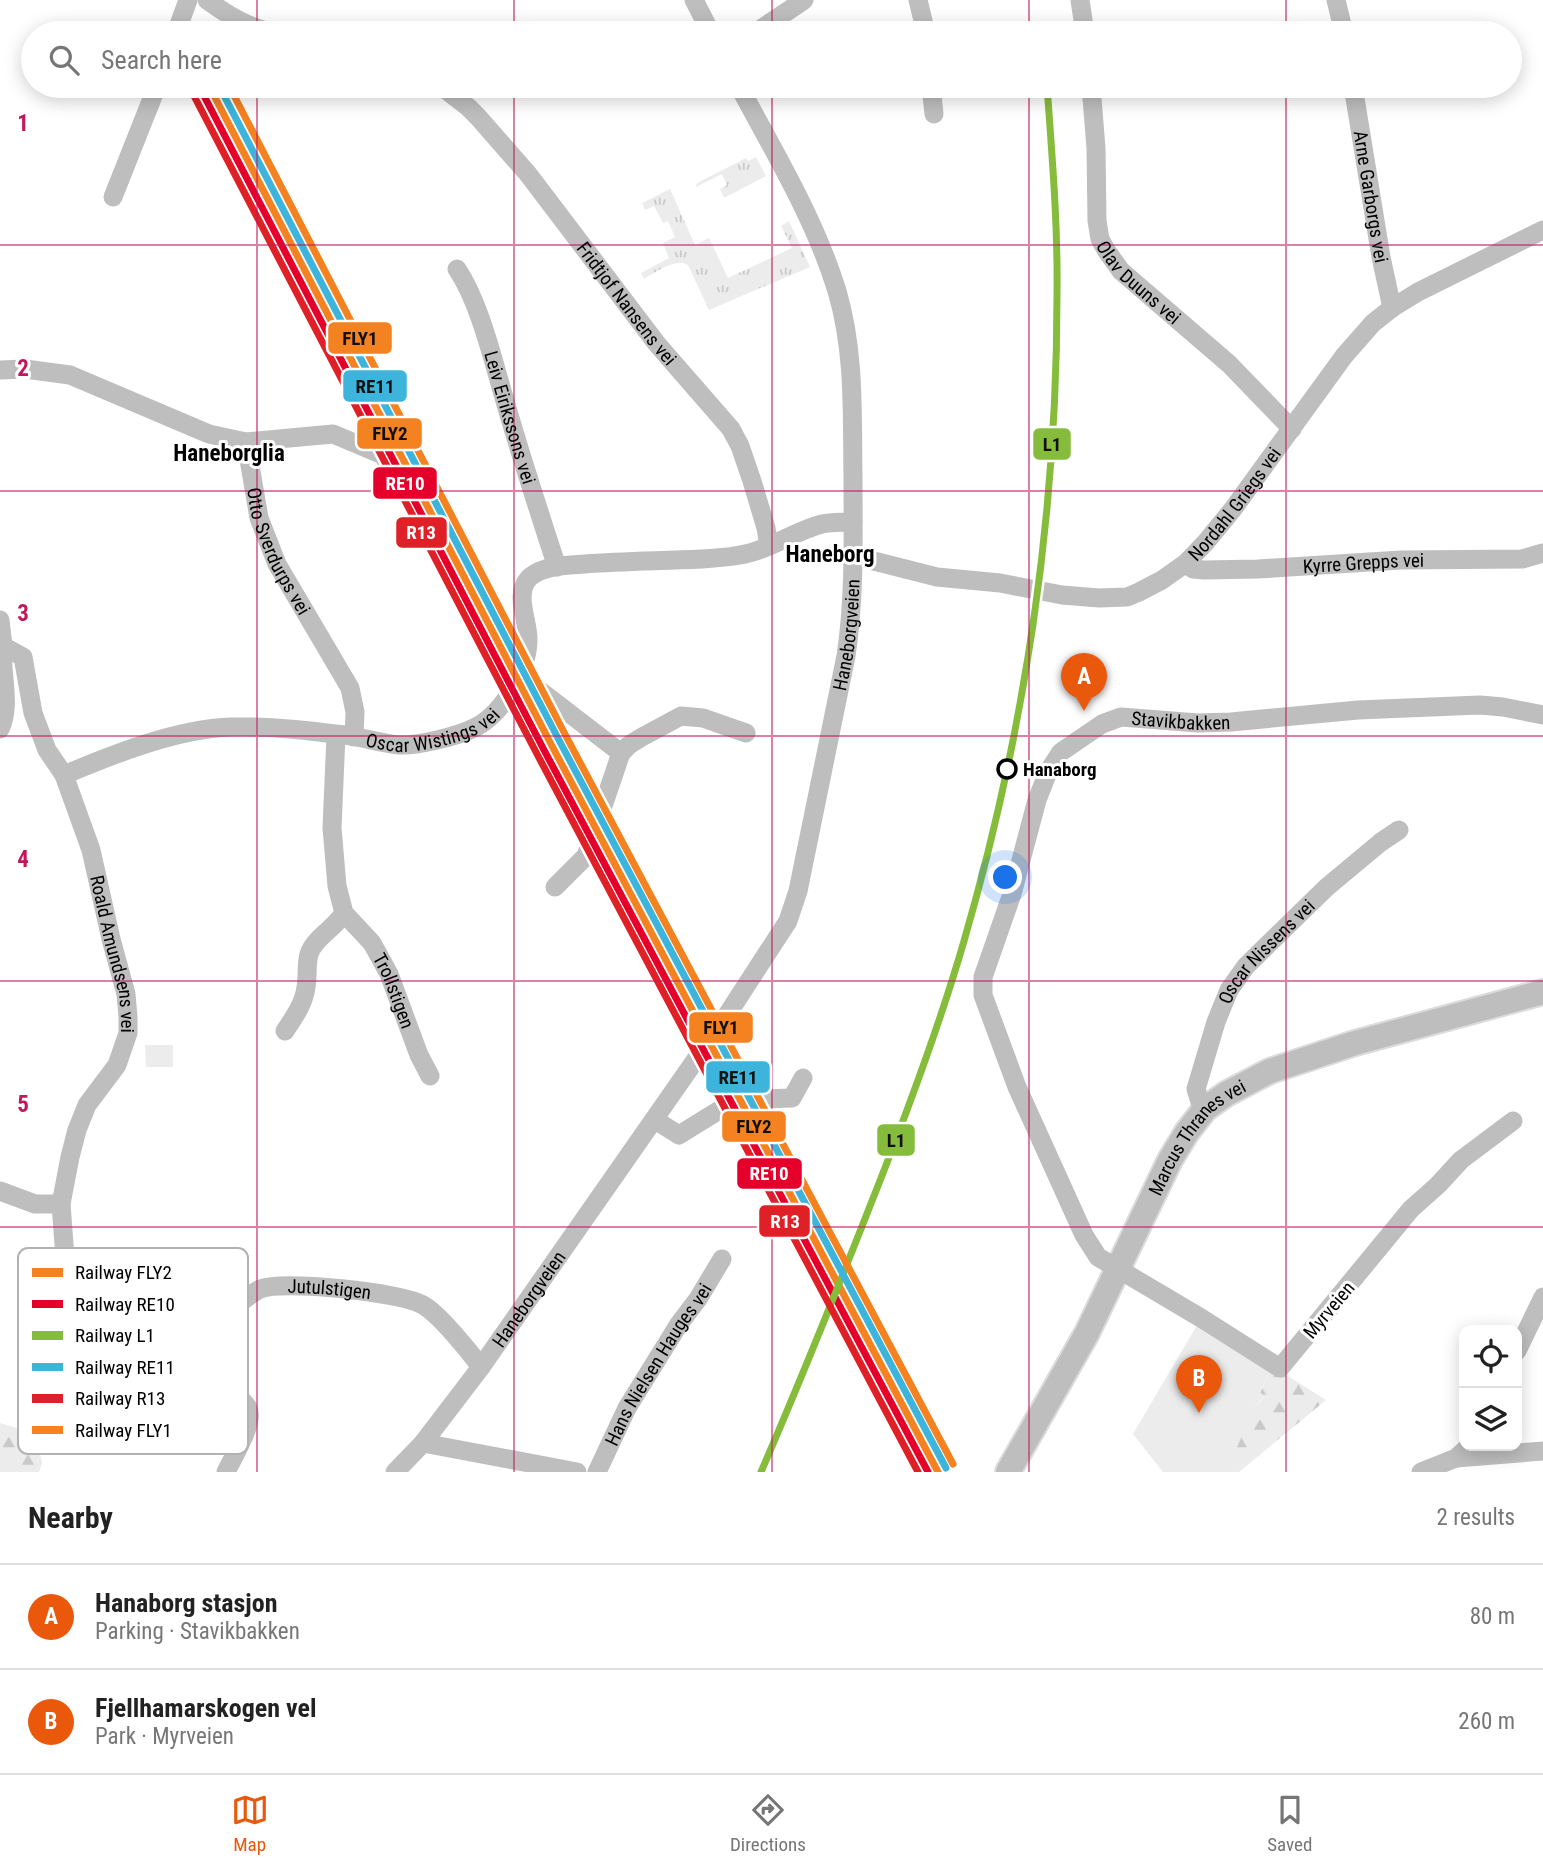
<!DOCTYPE html>
<html lang="en">
<head>
<meta charset="utf-8">
<style>
	body { margin:0; font-family:"Roboto Condensed",sans-serif; background:#f2f2f2; color:#222 }
	.controls { position:absolute; right:21px; bottom:21px; display:grid; overflow:hidden; border-radius:14px; box-shadow:0 4px 18px #0003 }
	.controls button { width:63px; height:63px; display:grid; place-items:center; padding:0; border:0; border-bottom:2px solid #e0e0e0; background:#fff; color:#222; font:35px sans-serif }
	.you { position:absolute; left:1006px; top:878px; width:24px; height:24px; margin:-18px; border:5px solid #fff; border-radius:50%; background:#1a73e8; box-shadow:0 0 0 10px #1a73e833 }
	.badge { display:grid; place-items:center; width:46px; height:46px; border-radius:50%; background:#ea580c; color:#fff; font-size:23px; font-weight:700 }
	.pin { position:absolute; translate:-50% -58px; filter:drop-shadow(0 2px 4px #0008) }
	.pin::after { content:''; position:absolute; top:37px; width:24px; height:21px; background:inherit; clip-path:polygon(0 0,100% 0,50% 100%) }
	.list { margin:0; padding:0; list-style:none }
	h2 { display:flex; justify-content:space-between; align-items:center; height:91px; margin:0; padding:0 28px; font-size:30px }
	h2 small { font-size:23px; font-weight:400; color:#767676 }
	.list li { display:grid; grid-template-columns:46px 1fr auto; gap:21px; align-items:center; box-sizing:border-box; height:105px; padding:0 28px; border-top:2px solid #e0e0e0 }
	.list b { display:block; font-size:26px; white-space:nowrap }
	.list p { margin:0; font-size:23px; white-space:nowrap; color:#767676 }
	.list em { font-size:23px; font-style:normal; color:#767676 }
	.icon { flex:none; width:38px; height:38px; fill:none; stroke:currentColor; stroke-width:2; stroke-linecap:round; stroke-linejoin:round }
	.map { position:relative; flex:none; width:1543px; height:1472px; overflow:hidden }
	.search { position:absolute; background:#fff; box-shadow:0 4px 18px #0003; left:21px; right:21px; top:21px; height:77px; display:flex; align-items:center; gap:18px; box-sizing:border-box; padding:0 24px; border-radius:38px; color:#767676; font-size:26px }
	.sheet { height:301px; background:#fff }
	nav { display:flex; justify-content:space-around; align-items:center; box-sizing:border-box; height:98px; border-top:2px solid #e0e0e0; background:#fff; font-size:19px; color:#767676 }
	nav a { display:grid; justify-items:center; gap:4px }
	nav .on { color:#ea580c }
	.map>svg:first-child { display:block }
	.grass { fill:url(#grass-tufts) }
	.forest { fill:url(#forest-firs) }
	.green { fill:#ececec }
	.lines { fill:none; stroke-linecap:round; stroke-linejoin:round }
	.major-casing { stroke:#dbdbdb; stroke-width:28 }
	.minor { stroke:#bebebe; stroke-width:19 }
	.major { stroke:#bebebe; stroke-width:24 }
	.rail-1-casing { stroke:#fff; stroke-width:12 }
	.rail-2-casing { stroke:#fff; stroke-width:12 }
	.rail-3-casing { stroke:#fff; stroke-width:12 }
	.rail-4-casing { stroke:#fff; stroke-width:12 }
	.rail-5-casing { stroke:#fff; stroke-width:12 }
	.rail-6-casing { stroke:#fff; stroke-width:12 }
	.rail-1 { stroke:#f58220; stroke-width:7 }
	.rail-2 { stroke:#e4002b; stroke-width:7 }
	.rail-3 { stroke:#86bc3c; stroke-width:7 }
	.rail-4 { stroke:#3db4dc; stroke-width:7 }
	.rail-5 { stroke:#df2027; stroke-width:7 }
	.rail-6 { stroke:#f58220; stroke-width:7 }
	.grid { fill:none; stroke:#c2185b; stroke-width:2; stroke-opacity:0.55 }
	.stop-dot { fill:#fff; stroke:#000; stroke-width:3.5 }
	.labels { text-anchor:middle; dominant-baseline:central; stroke-width:6; stroke-linejoin:round; paint-order:stroke }
	.street-label { font-size:19px; fill:#000; stroke:#fff }
	.stop-label { font-size:19px; font-weight:bold; fill:#000; stroke:#fff; text-anchor:start }
	.quarter-label { font-size:23px; font-weight:bold; fill:#000; stroke:#fff }
	.key { fill:#fff; stroke:#b2b2b2; stroke-width:2 }
	.key-label { font-size:19px; fill:#000 }
	.grid-label { font-size:23px; text-anchor:middle; font-weight:bold; fill:#c2185b; stroke:#fff; stroke-width:6; stroke-linejoin:round; paint-order:stroke }
	.line-badge { stroke:#fff; stroke-width:2.5 }
	.badge-label { font-size:19px; text-anchor:middle; font-weight:bold; fill:#fff }
	.pale-badge-label { font-size:19px; text-anchor:middle; font-weight:bold; fill:#111 }
</style>
</head>
<body>
<div class="map">
<svg width="1543" height="1472" viewBox="0 0 1543 1472">
	<defs>
		<pattern id="grass-tufts" width="24" height="20" patternUnits="userSpaceOnUse" patternTransform="scale(1.75)"><rect width="24" height="20" fill="#ececec"/><path d="M3 7l-1-3M5 7V3M7 7l1-3M15 17l-1-3M17 17v-4M19 17l1-3" fill="none" stroke="#c9c9c9"/></pattern>
		<pattern id="forest-firs" width="22" height="20" patternUnits="userSpaceOnUse" patternTransform="scale(1.75)"><rect width="22" height="20" fill="#ececec"/><path d="M5 1l3.5 6h-7zM16 11l3.5 6h-7z" fill="#c9c9c9"/></pattern>
	</defs>
	<rect width="100%" height="100%" fill="#fff"/>
	<g class="grass">
		<polygon points="756,157 766,176 724,198 720,189 727,185 722,174 696,187 697,183 746,158 748,161"/>
		<path d="M670,189L695,245L709,238L728,278L792,248L781,226L789,221L810,267L709,310L688,265C674,258 657,272 644,279L641,273L669,258L663,243L675,237L668,221L663,223L654,206L645,210L642,203Z"/>
	</g>
	<g class="forest">
		<polygon points="1272,1366 1326,1400 1239,1472 1190,1472 1264,1397 1260,1393"/>
		<polygon points="0,1423 36,1434 42,1463 39,1472 0,1472"/>
	</g>
	<g class="green">
		<polygon points="145,1045 173,1045 173,1067 146,1067"/>
		<polygon points="1200,1320 1272,1366 1260,1392 1264,1396 1255,1406 1227,1470 1225,1472 1163,1472 1133,1434"/>
	</g>
	<g class="lines">
		<defs>
			<g id="major">
				<path id="s16" d="M1008,1472L1087,1333L1170,1160L1187,1132L1205,1109L1226,1094L1270,1071L1355,1043L1543,992"/>
			</g>
		</defs>
		<use href="#major" class="major-casing"/>
		<g class="minor">
			<path d="M207,0C229,16 250,29 277,33"/>
			<polyline points="694,0 711,33"/>
			<polyline points="918,0 926,33"/>
			<polyline points="1080,0 1085,33"/>
			<polyline points="1336,0 1344,33"/>
			<polyline points="176,33 188,0"/>
			<polyline points="755,33 804,0"/>
			<path id="s1" d="M441,86L468,107L478,117L528,174L657,344L731,429L740,446L752,481L766,528L769,546"/>
			<polyline points="931,86 934,114"/>
			<path id="s2" d="M1091,86L1096,148L1097,221L1100,239L1106,250L1121,271L1229,364L1292,429"/>
			<path id="s3" d="M1353,86L1381,257L1392,308"/>
			<polyline points="113,197 157,86"/>
			<path id="s4" d="M457,269C480,303 493,361 505,401C521,457 539,512 557,567"/>
			<path id="s5" d="M0,370L25,369L70,375L209,434L246,442L259,518L277,564L350,688L355,712L354,737"/>
			<polyline points="246,442 333,434 383,455 411,502"/>
			<path id="s6" d="M854,556L937,577L1000,583L1062,595L1099,598L1127,597L1139,592L1162,580L1186,563L1206,542L1233,509L1344,356L1373,323L1392,308L1418,292L1543,230"/>
			<path id="s7" d="M1186,563L1193,569L1204,570L1258,569L1401,560L1522,559L1543,553"/>
			<path id="s8" d="M0,620L3,646L23,657L33,713L47,750L64,775L91,850L111,939L126,994L128,1017V1033L117,1065L87,1105L77,1130L70,1157L61,1204L67,1284C73,1303 78,1307 95,1318L231,1392C237,1397 245,1401 248,1408C255,1423 233,1457 226,1472"/>
			<polyline points="521,672 539,690 621,753 586,856 555,887"/>
			<path d="M0,729C12,703 0,674 3,646"/>
			<path id="s9" d="M336,735L332,828L337,886L344,913L372,943L389,974L419,1055L430,1076"/>
			<polyline points="621,753 629,745 642,737 681,716 703,718 746,733"/>
			<path id="s10" d="M64,775C114,754 176,729 231,727C272,726 312,731 352,736C368,739 384,744 399,745C418,746 459,736 476,727C504,712 528,670 528,639C528,620 514,594 529,578C532,575 539,571 543,570C555,565 571,565 585,564C623,561 662,561 701,559C718,558 737,557 753,552C777,545 798,530 822,524C832,522 843,522 853,522"/>
			<path d="M285,1031C294,1017 304,1004 306,987C308,977 306,965 309,954C314,938 335,928 344,913"/>
			<path id="s11" d="M1205,1109L1200,1102L1196,1089L1216,1022L1229,990L1246,966L1327,887L1381,842L1399,830"/>
			<polyline points="655,1120 679,1135 742,1096 758,1099 792,1098 803,1078"/>
			<path id="s12" d="M1513,1121L1461,1160L1438,1185L1411,1209L1280,1368L1201,1318L1098,1257L1084,1235L1017,1087L983,995V977L1012,894L1037,800L1048,772L1061,752L1102,724L1121,717L1198,723L1231,722L1358,710L1480,705L1503,707L1543,715"/>
			<polyline points="0,1191 35,1204 61,1204"/>
			<polyline points="1517,1351 1543,1297"/>
			<path id="s13" d="M177,1364C198,1341 218,1320 242,1301C248,1297 254,1292 260,1289C283,1280 401,1292 423,1305C439,1314 469,1351 481,1367"/>
			<polyline points="423,1443 577,1472"/>
			<polyline points="1456,1458 1543,1451"/>
			<path id="s14" d="M395,1472L423,1443L481,1367L729,1012L788,921L798,891L846,656C855,596 853,536 853,476C852,414 855,352 837,291C815,219 774,152 739,86"/>
			<path id="s15" d="M597,1472L627,1408L679,1324L698,1299L722,1259"/>
			<polyline points="1421,1472 1456,1458 1466,1449"/>
		</g>
		<use href="#major" class="major"/>
		<defs>
			<polyline id="rail-1" points="209,86 552,746 938,1472"/>
			<polyline id="rail-2" points="201,90 544,750 928,1472"/>
			<path id="rail-3" d="M761,1472C799,1384 835,1295 870,1206C905,1118 938,1031 964,941C1025,731 1057,513 1057,295C1058,225 1052,155 1047,86"/>
			<polyline id="rail-4" points="219,86 560,742 946,1468"/>
			<polyline id="rail-5" points="193,94 537,754 918,1472"/>
			<polyline id="rail-6" points="229,86 567,738 953,1464"/>
		</defs>
		<use href="#rail-1" class="rail-1-casing"/>
		<use href="#rail-2" class="rail-2-casing"/>
		<use href="#rail-3" class="rail-3-casing"/>
		<use href="#rail-4" class="rail-4-casing"/>
		<use href="#rail-5" class="rail-5-casing"/>
		<use href="#rail-6" class="rail-6-casing"/>
		<use href="#rail-1" class="rail-1"/>
		<use href="#rail-2" class="rail-2"/>
		<use href="#rail-3" class="rail-3"/>
		<use href="#rail-4" class="rail-4"/>
		<use href="#rail-5" class="rail-5"/>
		<use href="#rail-6" class="rail-6"/>
	</g>
	<path class="grid" d="M257,0V33M514,0V33M772,0V33M1029,0V33M1286,0V33M257,86V1472M514,86V1472M772,86V1472M1029,86V1472M1286,86V1472M0,245H1543M0,491H1543M0,736H1543M0,981H1543M0,1227H1543"/>
	<circle class="stop-dot" cx="1007" cy="769" r="9"/>
	<g class="labels">
		<g class="street-label">
			<text stroke="none"><textPath href="#s3" startOffset="112">Arne Garborgs vei</textPath></text>
			<text stroke="none"><textPath href="#s2" startOffset="212">Olav Duuns vei</textPath></text>
			<text stroke="none"><textPath href="#s1" startOffset="287">Fridtjof Nansens vei</textPath></text>
			<text stroke="none"><textPath href="#s4" startOffset="158">Leiv Eirikssons vei</textPath></text>
			<text stroke="none"><textPath href="#s6" startOffset="422">Nordahl Griegs vei</textPath></text>
			<text stroke="none"><textPath href="#s5" startOffset="374">Otto Sverdurps vei</textPath></text>
			<text stroke="none"><textPath href="#s7" startOffset="180">Kyrre Grepps vei</textPath></text>
			<text stroke="none"><textPath href="#s14" startOffset="970">Haneborgveien</textPath></text>
			<text stroke="none"><textPath href="#s12" startOffset="1228">Stavikbakken</textPath></text>
			<text stroke="none"><textPath href="#s10" startOffset="380">Oscar Wistings vei</textPath></text>
			<text stroke="none"><textPath href="#s11" startOffset="180">Oscar Nissens vei</textPath></text>
			<text stroke="none"><textPath href="#s8" startOffset="362">Roald Amundsens vei</textPath></text>
			<text stroke="none"><textPath href="#s9" startOffset="273">Trollstigen</textPath></text>
			<text stroke="none"><textPath href="#s16" startOffset="387">Marcus Thranes vei</textPath></text>
			<text stroke="none"><textPath href="#s13" startOffset="182">Jutulstigen</textPath></text>
			<text stroke="none"><textPath href="#s14" startOffset="219">Haneborgveien</textPath></text>
			<text transform="translate(1329 1310) rotate(-50)">Myrveien</text>
			<text stroke="none"><textPath href="#s15" startOffset="124">Hans Nielsen Hauges vei</textPath></text>
		</g>
		<g class="stop-label">
			<text x="1023" y="769">Hanaborg</text>
		</g>
		<g class="quarter-label">
			<text x="229" y="453">Haneborglia</text>
			<text x="830" y="554">Haneborg</text>
		</g>
	</g>
	<rect x="18" y="1248" width="230" height="206" rx="10" class="key"/>
	<rect x="32" y="1268" width="31" height="9" fill="#f58220"/>
	<rect x="32" y="1300" width="31" height="8" fill="#e4002b"/>
	<rect x="32" y="1331" width="31" height="9" fill="#86bc3c"/>
	<rect x="32" y="1363" width="31" height="8" fill="#3db4dc"/>
	<rect x="32" y="1394" width="31" height="9" fill="#df2027"/>
	<rect x="32" y="1426" width="31" height="8" fill="#f58220"/>
	<g class="key-label">
		<text x="75" y="1279">Railway FLY2</text>
		<text x="75" y="1311">Railway RE10</text>
		<text x="75" y="1342">Railway L1</text>
		<text x="75" y="1374">Railway RE11</text>
		<text x="75" y="1405">Railway R13</text>
		<text x="75" y="1437">Railway FLY1</text>
	</g>
	<g class="grid-label">
		<text x="23" y="131">1</text>
		<text x="23" y="376">2</text>
		<text x="23" y="621">3</text>
		<text x="23" y="867">4</text>
		<text x="23" y="1112">5</text>
	</g>
	<g class="line-badge">
		<rect x="327" y="321" width="66" height="34" rx="7" fill="#f58220"/>
		<rect x="342" y="369" width="66" height="34" rx="7" fill="#3db4dc"/>
		<rect x="356" y="417" width="67" height="33" rx="7" fill="#f58220"/>
		<rect x="1032" y="427" width="40" height="34" rx="7" fill="#86bc3c"/>
		<rect x="372" y="466" width="66" height="34" rx="7" fill="#e4002b"/>
		<rect x="395" y="516" width="53" height="33" rx="7" fill="#df2027"/>
		<rect x="688" y="1011" width="66" height="33" rx="7" fill="#f58220"/>
		<rect x="705" y="1060" width="66" height="34" rx="7" fill="#3db4dc"/>
		<rect x="721" y="1110" width="66" height="33" rx="7" fill="#f58220"/>
		<rect x="876" y="1123" width="40" height="34" rx="7" fill="#86bc3c"/>
		<rect x="736" y="1157" width="67" height="33" rx="7" fill="#e4002b"/>
		<rect x="758" y="1204" width="53" height="34" rx="7" fill="#df2027"/>
	</g>
	<g class="badge-label">
		<text x="405" y="490">RE10</text>
		<text x="421" y="539">R13</text>
		<text x="769" y="1180">RE10</text>
		<text x="785" y="1228">R13</text>
	</g>
	<g class="pale-badge-label">
		<text x="360" y="345">FLY1</text>
		<text x="375" y="393">RE11</text>
		<text x="390" y="440">FLY2</text>
		<text x="1052" y="451">L1</text>
		<text x="721" y="1034">FLY1</text>
		<text x="738" y="1084">RE11</text>
		<text x="754" y="1133">FLY2</text>
		<text x="896" y="1147">L1</text>
	</g>
</svg>
<div class="controls">
<button><svg class="icon" aria-label="locate" viewBox="0 0 24 24"><circle cx="12" cy="12" r="6"/><path d="M12 2v4M12 18v4M2 12h4M18 12h4"/></svg></button>
<button><svg class="icon" aria-label="layers" viewBox="0 0 24 24"><path d="M12 4l9 5-9 5-9-5zM3 14l9 5 9-5"/></svg></button>
</div>
<div class="you"></div>
<div class="pin badge" style="left:1084px;top:711px">A</div>
<div class="pin badge" style="left:1199px;top:1413px">B</div>
<div class="search"><svg class="icon" aria-label="search" viewBox="0 0 24 24"><circle cx="10" cy="10" r="6"/><path d="M15 15l6 6"/></svg>Search here</div>
</div>
<section class="sheet">
<h2>Nearby<small>2 results</small></h2>
<ul class="list">
<li><span class="badge">A</span><div><b>Hanaborg stasjon</b><p>Parking · Stavikbakken</p></div><em>80 m</em></li>
<li><span class="badge">B</span><div><b>Fjellhamarskogen vel</b><p>Park · Myrveien</p></div><em>260 m</em></li>
</ul>
</section>
<nav>
<a class="on"><svg class="icon" aria-label="map" viewBox="0 0 24 24"><path d="M3 6l6-2 6 2 6-2v14l-6 2-6-2-6 2zM9 4v14M15 6v14"/></svg>Map</a>
<a><svg class="icon" aria-label="directions" viewBox="0 0 24 24"><path d="M12 3l9 9-9 9-9-9zM9 14v-3h6M13 9l2 2-2 2"/></svg>Directions</a>
<a><svg class="icon" aria-label="saved" viewBox="0 0 24 24"><path d="M7 4h10v16l-5-4-5 4z"/></svg>Saved</a>
</nav>
</body>
</html>
